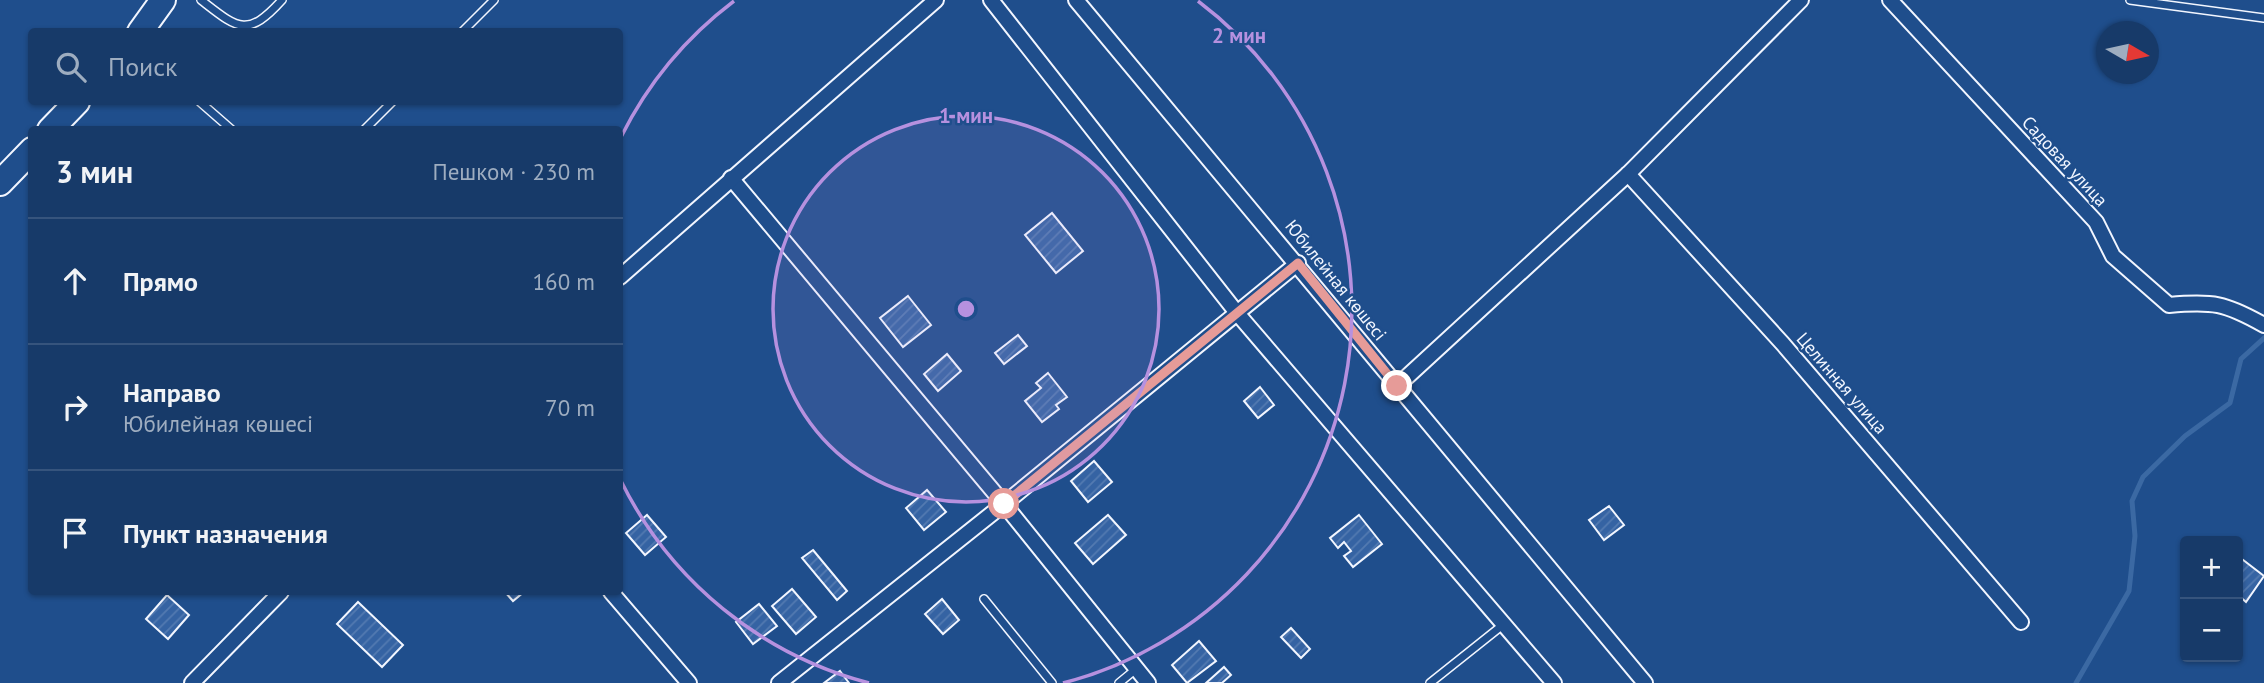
<!DOCTYPE html>
<html lang="ru">
<head>
<meta charset="utf-8">
<style>
	body { margin:0; font-family:"PT Sans",sans-serif; background:#20416f; color:#f1f3f6 }
	.controls { position:absolute; right:21px; bottom:21px; display:grid; overflow:hidden; border-radius:7px; box-shadow:0 2px 5px #0004 }
	.controls button { width:63px; height:63px; display:grid; place-items:center; padding:0; border:0; border-bottom:2px solid #36547d; background:#173a69; color:#f1f3f6; font:35px sans-serif }
	.compass { position:absolute; left:2096px; top:21px; width:63px; height:63px; border-radius:50%; background:#173a69; box-shadow:0 2px 5px #0004; rotate:99deg }
	.stop { position:absolute; width:21px; height:21px; margin:-16px; border:5px solid #e69b98; border-radius:50%; background:#fff }
	.stop.end { background:#e69b98; border-color:#fff; box-shadow:0 2px 7px #0008 }
	.list { margin:0; padding:0; list-style:none }
	h2 { display:flex; justify-content:space-between; align-items:center; height:91px; margin:0; padding:0 28px; font-size:30px }
	h2 small { font-size:23px; font-weight:400; color:#9eadc0 }
	.list li { display:grid; grid-template-columns:46px 1fr auto; gap:21px; align-items:center; box-sizing:border-box; height:126px; padding:0 28px; border-top:2px solid #36547d }
	.list b { display:block; font-size:26px; white-space:nowrap }
	.list p { margin:0; font-size:23px; white-space:nowrap; color:#9eadc0 }
	.list em { font-size:23px; font-style:normal; color:#9eadc0 }
	.icon { flex:none; width:38px; height:38px; fill:none; stroke:currentColor; stroke-width:2; stroke-linecap:round; stroke-linejoin:round }
	.map { position:relative; flex:none; width:2264px; height:683px; overflow:hidden }
	.search { position:absolute; background:#173a69; box-shadow:0 2px 5px #0004; left:28px; top:28px; width:595px; height:77px; display:flex; align-items:center; gap:18px; box-sizing:border-box; padding:0 24px; border-radius:7px; color:#9eadc0; font-size:26px }
	.panel { position:absolute; background:#173a69; box-shadow:0 2px 5px #0004; left:28px; top:126px; width:595px; height:469px; border-radius:7px }
	.map>svg:first-child { display:block }
	.lines { fill:none; stroke-linecap:round; stroke-linejoin:round }
	.stream { stroke:#3b69a3; stroke-width:5 }
	.building { fill:url(#building-hatch); stroke:#f2f6ff; stroke-width:2 }
	.service-casing { stroke:#f2f6ff; stroke-width:10 }
	.minor-casing { stroke:#f2f6ff; stroke-width:18 }
	.trunk-casing { stroke:#f2f6ff; stroke-width:28 }
	.service { stroke:#1f4e8c; stroke-width:7 }
	.minor { stroke:#1f4e8c; stroke-width:14 }
	.trunk { stroke:#1f4e8c; stroke-width:24 }
	.route { stroke:#e69b98; stroke-width:9 }
	.ring { fill:none; stroke:#b691df; stroke-width:3.5 }
	.labels { text-anchor:middle; dominant-baseline:central; stroke-width:5; stroke-linejoin:round; paint-order:stroke }
	.street-label { font-size:18px; fill:#f2f6ff; stroke:#1f4e8c }
	.centre { fill:#b691df; stroke:#1f4e8c; stroke-width:3.5 }
	.ring-label { font-size:21px; text-anchor:middle; font-weight:bold; fill:#b691df; stroke:#1f4e8c; stroke-width:5; stroke-linejoin:round; paint-order:stroke }
</style>
</head>
<body>
<div class="map">
<svg width="2264" height="683" viewBox="0 0 2264 683">
	<defs>
		<pattern id="building-hatch" width="6" height="6" patternUnits="userSpaceOnUse" patternTransform="scale(1.75)"><rect width="6" height="6" fill="#3563a3"/><path d="M-1 1l2-2M0 6l6-6M5 7l2-2" fill="none" stroke="#537ab1"/></pattern>
	</defs>
	<rect width="100%" height="100%" fill="#1f4e8c"/>
	<g class="lines">
		<polyline class="stream" points="2076,683 2129,591 2135,536 2132,501 2143,477 2185,436 2230,403 2241,359 2264,338"/>
	</g>
	<g class="building">
		<polygon points="1052,213 1083,251 1056,273 1025,235"/>
		<polygon points="908,296 931,325 903,347 880,318"/>
		<polygon points="1018,335 1027,346 1004,364 995,353"/>
		<polygon points="947,354 961,371 938,391 924,374"/>
		<polygon points="1048,373 1067,397 1056,405 1059,409 1042,422 1025,401 1041,388 1036,383"/>
		<polygon points="1260,387 1274,405 1258,418 1244,401"/>
		<polygon points="1094,461 1112,482 1088,502 1071,481"/>
		<polygon points="927,490 946,512 924,530 906,508"/>
		<polygon points="1609,506 1624,525 1604,540 1589,520"/>
		<polygon points="647,515 666,537 645,555 626,533"/>
		<polygon points="1108,515 1126,535 1093,564 1075,543"/>
		<polygon points="1359,515 1382,544 1353,567 1344,556 1351,551 1344,542 1338,548 1330,538"/>
		<polygon points="813,550 847,591 837,600 802,558"/>
		<polygon points="2238,556 2264,576 2246,602 2238,595"/>
		<polygon points="792,589 816,617 796,634 772,606"/>
		<polygon points="505,592 524,592 513,601"/>
		<polygon points="167,595 189,615 168,639 146,619"/>
		<polygon points="942,599 959,620 943,634 925,614"/>
		<polygon points="358,602 403,645 382,667 337,624"/>
		<polygon points="759,604 777,626 753,644 736,622"/>
		<polygon points="1291,628 1310,649 1301,658 1281,637"/>
		<polygon points="1199,641 1216,661 1187,683 1172,665"/>
		<polygon points="1224,667 1231,675 1222,683 1206,683"/>
		<polygon points="840,671 849,683 824,683"/>
	</g>
	<g class="lines">
		<defs>
			<g id="service">
				<path d="M201,0C237,28 247,39 282,0"/>
				<polyline points="2130,0 2264,18"/>
				<polyline points="462,32 494,0"/>
				<polyline points="200,102 232,130"/>
				<polyline points="364,130 392,102"/>
				<polyline points="984,599 1052,683"/>
				<polyline points="1119,683 1136,669"/>
				<polyline points="1430,683 1504,624"/>
			</g>
			<g id="minor">
				<polyline points="991,0 1237,313 1554,683"/>
				<path d="M1076,0C1267,226 1455,455 1645,683"/>
				<path d="M1890,0L2096,222L2113,256L2169,305C2213,301 2225,303 2264,325"/>
				<polyline points="1628,174 1783,344 2021,622"/>
				<polyline points="731,178 1004,504 1148,683"/>
				<polyline points="620,277 936,0"/>
				<polyline points="1397,386 1628,174 1801,0"/>
				<polyline points="611,592 689,683"/>
				<polyline points="192,683 281,592"/>
				<polyline points="779,683 1004,504 1298,263"/>
			</g>
			<g id="trunk">
				<polyline points="140,32 163,0"/>
				<polyline points="50,130 77,102"/>
				<polyline points="0,183 32,150"/>
			</g>
		</defs>
		<use href="#service" class="service-casing"/>
		<use href="#minor" class="minor-casing"/>
		<use href="#trunk" class="trunk-casing"/>
		<use href="#service" class="service"/>
		<use href="#minor" class="minor"/>
		<use href="#trunk" class="trunk"/>
	</g>
	<g class="lines">
		<polyline class="route" points="1004,504 1298,263 1397,386"/>
	</g>
	<circle cx="966" cy="309" r="193" fill="#b691df" fill-opacity=".12"/>
	<g class="ring">
		<circle cx="966" cy="309" r="193"/>
		<path d="M869 683A386 386 0 0 1 621 481M621 137A386 386 0 0 1 734 1M1198 1A386 386 0 0 1 1063 683"/>
	</g>
	<g class="labels">
		<g class="street-label">
			<text transform="translate(2065 161) rotate(47)">Садовая улица</text>
			<text transform="translate(1336 280) rotate(51)">Юбилейная көшесі</text>
			<text transform="translate(1842 383) rotate(49)">Целинная улица</text>
		</g>
	</g>
	<circle cx="966" cy="309" r="10" class="centre"/>
	<g class="ring-label">
		<text x="1239" y="43">2 мин</text>
		<text x="966" y="123">1 мин</text>
	</g>
</svg>
<div class="controls">
<button>+</button>
<button>−</button>
</div>
<svg class="compass" viewBox="-18 -18 36 36"><path d="M0-13l5 13h-10z" fill="#e53935"/><path d="M0 13l5-13h-10z" fill="#9eadc0"/></svg>
<div class="stop" style="left:1004px;top:504px"></div>
<div class="stop end" style="left:1397px;top:386px"></div>
<div class="search"><svg class="icon" aria-label="search" viewBox="0 0 24 24"><circle cx="10" cy="10" r="6"/><path d="M15 15l6 6"/></svg>Поиск</div>
<section class="panel">
<h2>3 мин<small>Пешком · 230 m</small></h2>
<ul class="list">
<li><svg class="icon" aria-label="ahead" viewBox="0 0 24 24"><path d="M12 20V5M6 11l6-6 6 6"/></svg><div><b>Прямо</b></div><em>160 m</em></li>
<li><svg class="icon" aria-label="right" viewBox="0 0 24 24"><path d="M7 20v-9h11M14 6l5 5-5 5"/></svg><div><b>Направо</b><p>Юбилейная көшесі</p></div><em>70 m</em></li>
<li><svg class="icon" aria-label="arrive" viewBox="0 0 24 24"><path d="M6 21V4h12l-3 4 3 4H6"/></svg><div><b>Пункт назначения</b></div></li>
</ul>
</section>
</div>
</body>
</html>
